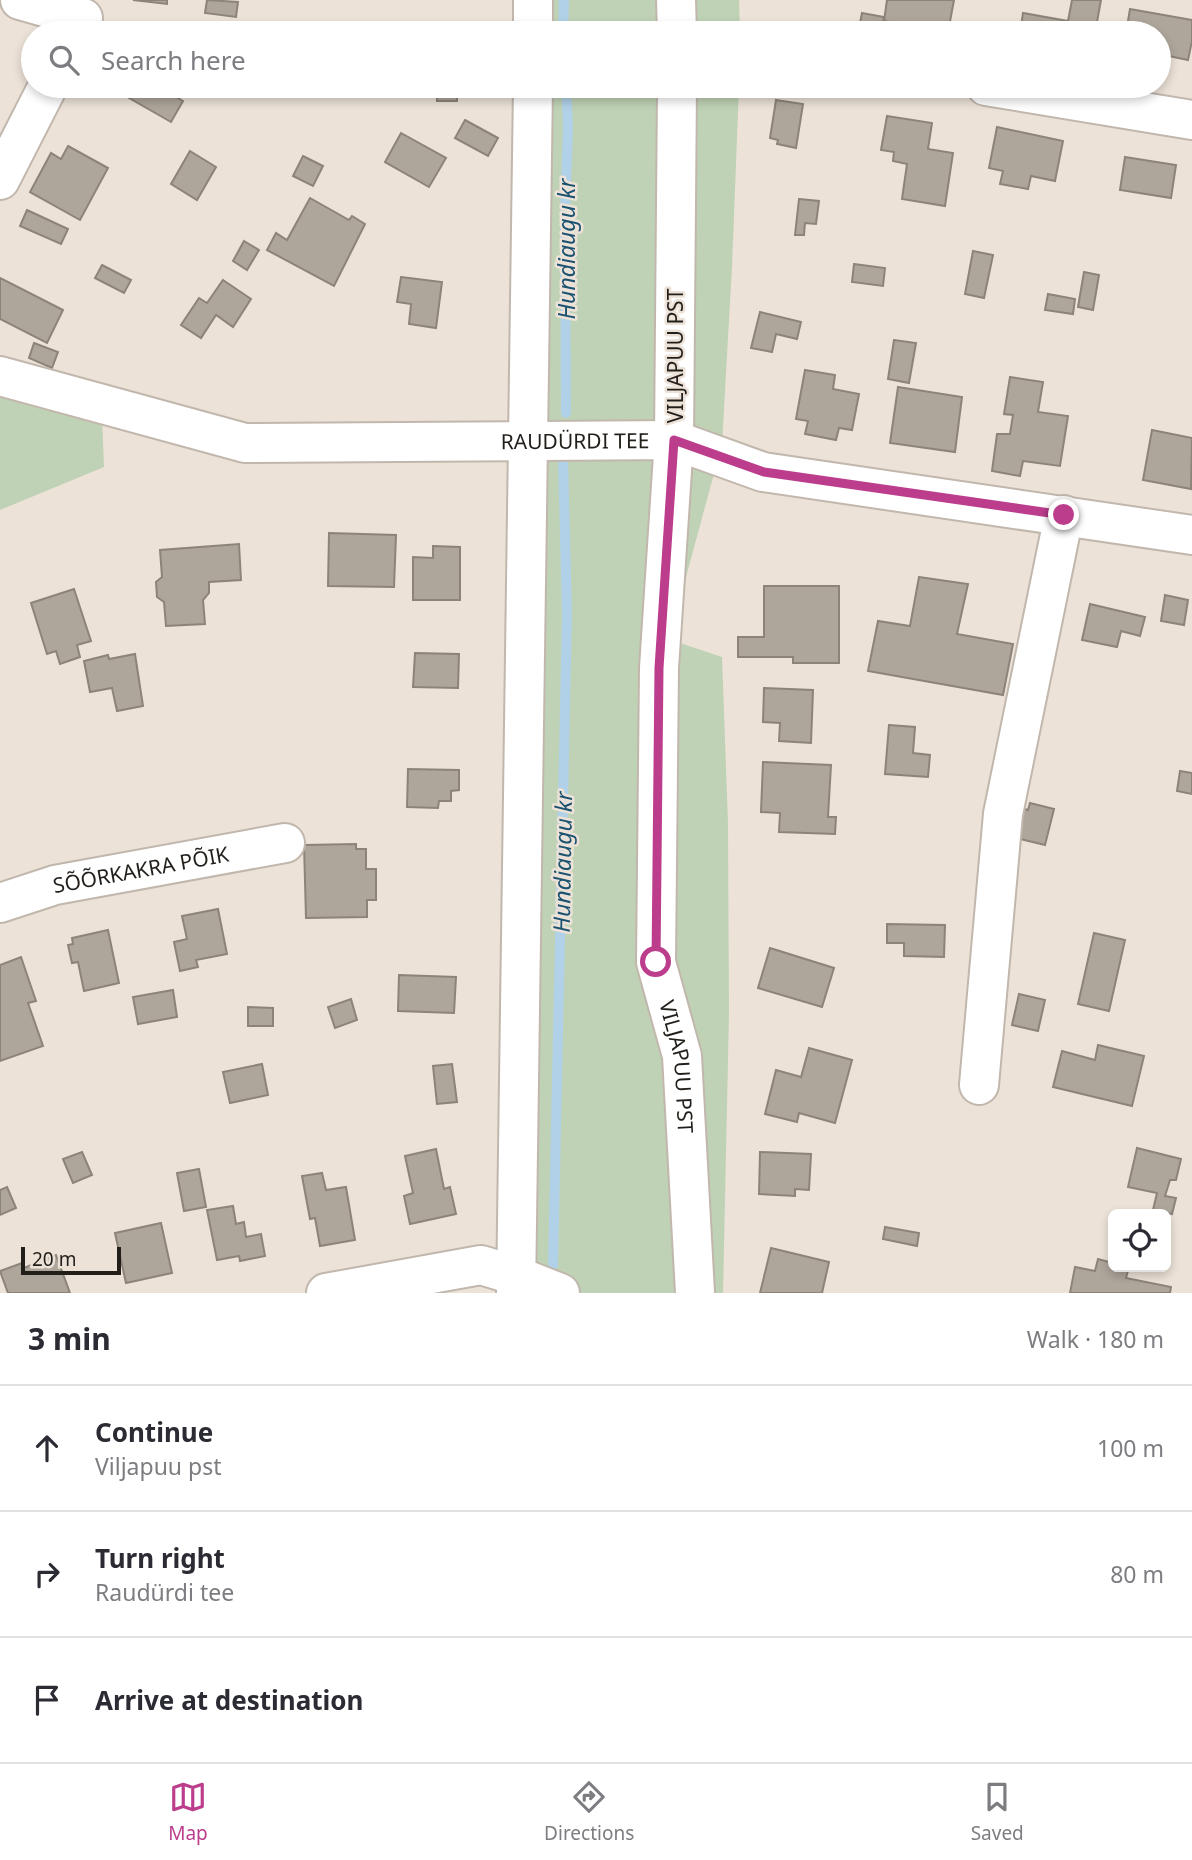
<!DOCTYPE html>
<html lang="en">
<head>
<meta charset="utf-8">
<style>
	body { margin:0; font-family:"Noto Sans",sans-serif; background:#f7f7f7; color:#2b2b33 }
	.controls { position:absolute; right:21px; bottom:21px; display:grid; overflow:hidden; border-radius:10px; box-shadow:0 4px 10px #0003 }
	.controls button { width:63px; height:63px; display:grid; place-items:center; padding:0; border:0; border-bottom:2px solid #e1e1e2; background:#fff; color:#2b2b33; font:35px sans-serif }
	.scale { position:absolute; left:21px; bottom:18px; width:100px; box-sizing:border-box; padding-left:7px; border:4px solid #221e1a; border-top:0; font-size:19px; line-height:24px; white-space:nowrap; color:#221e1a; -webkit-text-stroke:5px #ece2d8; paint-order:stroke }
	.stop { position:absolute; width:21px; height:21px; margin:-16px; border:5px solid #bb3d8c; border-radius:50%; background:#fff }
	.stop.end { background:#bb3d8c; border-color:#fff; box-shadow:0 2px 7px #0008 }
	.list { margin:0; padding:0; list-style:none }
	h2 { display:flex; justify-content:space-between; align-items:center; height:91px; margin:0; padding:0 28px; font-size:30px }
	h2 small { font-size:23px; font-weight:400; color:#7c7c81 }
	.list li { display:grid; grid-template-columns:46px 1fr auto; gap:21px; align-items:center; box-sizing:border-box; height:126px; padding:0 28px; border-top:2px solid #e1e1e2 }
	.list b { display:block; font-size:26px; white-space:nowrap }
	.list p { margin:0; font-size:23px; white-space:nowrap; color:#7c7c81 }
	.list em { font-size:23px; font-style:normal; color:#7c7c81 }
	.icon { flex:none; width:38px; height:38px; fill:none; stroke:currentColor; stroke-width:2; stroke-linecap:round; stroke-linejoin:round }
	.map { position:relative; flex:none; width:1192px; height:1293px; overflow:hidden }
	.search { position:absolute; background:#fff; box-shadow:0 4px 10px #0003; left:21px; right:21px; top:21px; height:77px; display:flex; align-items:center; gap:18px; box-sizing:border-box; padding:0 24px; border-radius:38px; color:#7c7c81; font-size:26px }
	.sheet { height:469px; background:#fff }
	nav { display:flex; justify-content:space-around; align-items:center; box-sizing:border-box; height:98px; border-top:2px solid #e1e1e2; background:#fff; font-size:19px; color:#7c7c81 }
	nav a { display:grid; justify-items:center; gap:4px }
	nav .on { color:#bb3d8c }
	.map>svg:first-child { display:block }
	.green { fill:#bfd2b5 }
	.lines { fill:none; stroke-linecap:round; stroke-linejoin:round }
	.stream { stroke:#b0d1e7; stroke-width:10 }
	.building { fill:#aea59b; stroke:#8c847a; stroke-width:2 }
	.minor-casing { stroke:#c1b7ad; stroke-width:42 }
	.minor { stroke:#fff; stroke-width:38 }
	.route { stroke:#bb3d8c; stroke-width:9 }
	.labels { text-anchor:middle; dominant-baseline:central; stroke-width:5; stroke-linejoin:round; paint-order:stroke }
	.street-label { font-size:21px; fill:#221e1a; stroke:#ece2d8 }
	.water-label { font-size:23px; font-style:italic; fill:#1a5270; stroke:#ece2d8 }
</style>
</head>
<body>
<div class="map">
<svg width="1192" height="1293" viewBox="0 0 1192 1293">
	<rect width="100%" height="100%" fill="#ece2d8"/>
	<g class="green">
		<polygon points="546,0 739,0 740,33 546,33"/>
		<polygon points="546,86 739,86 732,267 722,444 679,603 677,642 722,657 728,823 729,1013 723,1293 528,1293"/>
		<polygon points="0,392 102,417 104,467 0,510"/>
	</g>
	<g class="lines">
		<g class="stream">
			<polyline points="563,33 564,0"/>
			<polyline points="566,86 568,127 565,213 566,413"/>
			<polyline points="553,1266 567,614 563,459"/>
		</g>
	</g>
	<g class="building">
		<polygon points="133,0 167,0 167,4"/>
		<polygon points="207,0 238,2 236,17 205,13"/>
		<polygon points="887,0 954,0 948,32 884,21"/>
		<polygon points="1072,0 1101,0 1095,33 1020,33 1023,13 1068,21"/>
		<polygon points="1130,9 1192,20 1192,41 1188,60 1159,54 1159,33 1126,33"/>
		<polygon points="862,13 884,17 881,33 858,33"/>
		<polygon points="134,86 157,86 183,101 171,122 129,98 136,87"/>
		<polygon points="428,86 457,86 457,101 437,101 437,90 428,90"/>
		<polygon points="776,100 803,104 796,148 777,144 778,140 770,138"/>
		<polygon points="887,116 932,123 928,149 953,153 945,206 902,199 907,164 893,161 894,152 881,150"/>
		<polygon points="465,120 498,138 488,156 455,138"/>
		<polygon points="997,127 1063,141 1055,181 1031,176 1028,189 1000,184 1003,171 989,168"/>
		<polygon points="401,133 446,158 429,187 385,162"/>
		<polygon points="68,146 108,168 80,220 30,192 51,153 61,159"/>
		<polygon points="190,151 216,167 197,200 171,184"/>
		<polygon points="303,156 323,166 313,186 293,176"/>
		<polygon points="1125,157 1176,165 1171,198 1120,190"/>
		<polygon points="310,198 349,220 352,216 365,224 334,286 267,250 276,233 287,240"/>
		<polygon points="799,199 819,201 816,224 805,223 804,235 795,235"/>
		<polygon points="27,210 68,229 61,244 20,226"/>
		<polygon points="244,241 259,250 247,270 233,261"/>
		<polygon points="973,251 993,255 984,298 965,294"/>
		<polygon points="854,264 885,268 883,286 852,282"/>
		<polygon points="102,265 131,280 124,293 95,278"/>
		<polygon points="1084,272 1099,275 1093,310 1078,307"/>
		<polygon points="401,277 442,282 436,328 409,324 411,304 397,302"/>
		<polygon points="0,278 63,310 47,343 0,319"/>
		<polygon points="223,280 251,299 233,327 216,315 201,338 181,325 199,298 207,303"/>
		<polygon points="1048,294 1075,299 1073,314 1045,310"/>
		<polygon points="760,312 801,322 797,339 776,334 772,352 751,348"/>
		<polygon points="894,340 916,343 909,383 888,379"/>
		<polygon points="34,343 58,352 52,368 29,358"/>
		<polygon points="805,370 835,375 833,389 859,394 852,430 839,428 836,440 805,434 808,421 796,419"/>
		<polygon points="1010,377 1043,382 1038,412 1068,416 1060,466 1023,461 1020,476 992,471 997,434 1010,434 1013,415 1004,414"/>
		<polygon points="898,387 962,397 955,452 890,443"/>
		<polygon points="1152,430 1192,438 1191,489 1143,480"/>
		<polygon points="329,533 396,535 394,587 328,586"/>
		<polygon points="239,544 241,580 209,582 209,593 203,600 205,624 166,626 164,602 157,597 156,582 162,577 160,550"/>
		<polygon points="433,546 460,547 460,600 413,600 413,557 433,558"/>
		<polygon points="919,577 968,584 957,634 1013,644 1003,695 868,671 878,621 910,626"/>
		<polygon points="764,586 839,586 839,663 793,663 793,657 738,657 738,637 764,637"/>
		<polygon points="74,589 91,641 77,645 80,657 60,664 56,651 47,654 31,603"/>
		<polygon points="1165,595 1188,600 1184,625 1161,621"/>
		<polygon points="1090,604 1145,617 1140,636 1121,631 1117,647 1082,640"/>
		<polygon points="415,653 459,654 458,688 413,687"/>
		<polygon points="135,654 143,706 117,711 112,688 90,692 84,661 108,655 109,659"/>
		<polygon points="764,688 813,690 811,743 779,741 780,723 763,722"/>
		<polygon points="889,725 915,727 913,753 930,755 928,777 885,774"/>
		<polygon points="763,762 831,765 828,817 836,817 835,834 779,832 780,813 761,812"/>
		<polygon points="408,769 459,770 459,790 451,791 451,801 439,801 438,808 407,807"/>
		<polygon points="1180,771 1192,773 1192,794 1177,791"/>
		<polygon points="1030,803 1054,809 1045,845 1016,838 1024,809 1028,810"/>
		<polygon points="356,844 356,849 366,849 366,869 376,869 376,900 367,900 367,917 306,918 304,845"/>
		<polygon points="218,909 227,954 196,960 198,967 180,971 174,942 187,939 182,916"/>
		<polygon points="887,924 945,925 944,957 904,956 904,943 887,943"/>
		<polygon points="108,930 119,983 84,991 78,962 72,963 68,945 73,944 72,938"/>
		<polygon points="1094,933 1125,940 1109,1011 1078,1004"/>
		<polygon points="770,948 834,968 822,1007 758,988"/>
		<polygon points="21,957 36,1001 28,1003 43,1046 0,1061 0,965"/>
		<polygon points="399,975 456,977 454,1013 398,1011"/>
		<polygon points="173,990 177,1017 138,1024 133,997"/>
		<polygon points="1019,994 1045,1000 1038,1031 1012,1025"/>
		<polygon points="351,999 357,1020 335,1028 328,1007"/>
		<polygon points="248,1007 273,1008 273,1026 248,1026"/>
		<polygon points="1098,1045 1144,1056 1132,1106 1053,1087 1062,1051 1095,1060"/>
		<polygon points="809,1048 852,1060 835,1123 799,1113 797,1122 765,1114 776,1070 801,1077"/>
		<polygon points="262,1064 268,1095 230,1103 223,1072"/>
		<polygon points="452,1064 457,1102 437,1104 433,1066"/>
		<polygon points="1137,1148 1181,1159 1176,1180 1170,1180 1165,1196 1176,1198 1172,1214 1153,1210 1157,1193 1128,1187"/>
		<polygon points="436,1149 444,1189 450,1187 456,1214 410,1224 404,1196 413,1193 405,1156"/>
		<polygon points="82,1152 92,1175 73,1183 63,1159"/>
		<polygon points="760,1152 811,1154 809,1190 795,1189 795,1196 759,1194"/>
		<polygon points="199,1169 206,1207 184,1211 177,1173"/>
		<polygon points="322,1173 326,1190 346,1187 355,1240 320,1246 315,1218 310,1219 302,1176"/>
		<polygon points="7,1187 16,1208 0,1215 0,1190"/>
		<polygon points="233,1206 236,1224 244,1222 246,1237 261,1234 265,1256 240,1261 239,1256 217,1260 207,1210"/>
		<polygon points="161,1223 172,1273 126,1283 115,1233"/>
		<polygon points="885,1227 919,1233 917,1246 883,1239"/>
		<polygon points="771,1248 829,1262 822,1293 760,1293"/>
		<polygon points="56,1255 70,1293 8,1293 0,1271 22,1263 24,1268"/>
		<polygon points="1098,1259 1113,1263 1113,1267 1129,1267 1126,1278 1171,1287 1170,1293 1070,1293 1075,1267 1095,1271"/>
	</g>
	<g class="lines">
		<defs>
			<g id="minor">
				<polyline points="20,0 83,18"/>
				<polyline points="676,0 677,33"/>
				<polyline points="533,33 533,0"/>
				<path id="s1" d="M677,86L674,440L659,668L656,962L682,1056L695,1293"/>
				<polyline points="986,86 1192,120"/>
				<polyline points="0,180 48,86"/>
				<path id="s2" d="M0,376L245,443L674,440L763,472L1192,535"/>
				<path id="s3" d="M0,903L55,885L285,843"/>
				<polyline points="979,1085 1003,814 1064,515"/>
				<polyline points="326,1293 481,1265 517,1276 560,1293"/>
				<polyline points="516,1293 533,86"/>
			</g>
		</defs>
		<use href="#minor" class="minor-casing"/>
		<use href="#minor" class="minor"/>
	</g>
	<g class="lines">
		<polyline class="route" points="656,962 659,668 674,440 764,472 1064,515"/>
	</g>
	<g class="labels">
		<g class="street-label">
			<text transform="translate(675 356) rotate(-90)">VILJAPUU PST</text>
			<text stroke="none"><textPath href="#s2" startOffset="584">RAUDÜRDI TEE</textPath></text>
			<text stroke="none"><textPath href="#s3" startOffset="145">SÕÕRKAKRA PÕIK</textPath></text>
			<text stroke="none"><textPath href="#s1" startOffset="984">VILJAPUU PST</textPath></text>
		</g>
		<g class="water-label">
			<text transform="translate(566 249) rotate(-90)">Hundiaugu kr</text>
			<text transform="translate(562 862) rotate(-89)">Hundiaugu kr</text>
		</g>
	</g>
</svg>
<div class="controls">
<button><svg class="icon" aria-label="locate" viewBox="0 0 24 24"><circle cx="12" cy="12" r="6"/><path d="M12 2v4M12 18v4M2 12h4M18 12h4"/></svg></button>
</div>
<div class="scale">20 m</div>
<div class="stop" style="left:656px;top:962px"></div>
<div class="stop end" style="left:1064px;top:515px"></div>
<div class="search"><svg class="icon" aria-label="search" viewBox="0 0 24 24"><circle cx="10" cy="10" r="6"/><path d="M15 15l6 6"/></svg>Search here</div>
</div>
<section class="sheet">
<h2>3 min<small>Walk · 180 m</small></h2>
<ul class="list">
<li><svg class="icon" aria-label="ahead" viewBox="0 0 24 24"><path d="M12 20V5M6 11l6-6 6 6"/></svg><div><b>Continue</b><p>Viljapuu pst</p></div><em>100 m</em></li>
<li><svg class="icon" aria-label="right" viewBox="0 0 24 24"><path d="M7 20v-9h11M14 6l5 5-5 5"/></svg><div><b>Turn right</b><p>Raudürdi tee</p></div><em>80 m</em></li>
<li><svg class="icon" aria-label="arrive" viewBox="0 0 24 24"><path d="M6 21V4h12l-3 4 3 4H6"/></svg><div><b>Arrive at destination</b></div></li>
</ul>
</section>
<nav>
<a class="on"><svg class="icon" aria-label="map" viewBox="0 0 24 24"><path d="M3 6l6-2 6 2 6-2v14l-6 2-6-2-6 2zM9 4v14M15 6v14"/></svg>Map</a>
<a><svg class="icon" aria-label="directions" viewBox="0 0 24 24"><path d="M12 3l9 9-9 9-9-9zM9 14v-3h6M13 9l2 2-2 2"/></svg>Directions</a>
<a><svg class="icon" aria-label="saved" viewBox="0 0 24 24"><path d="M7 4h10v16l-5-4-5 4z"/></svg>Saved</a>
</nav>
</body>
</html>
